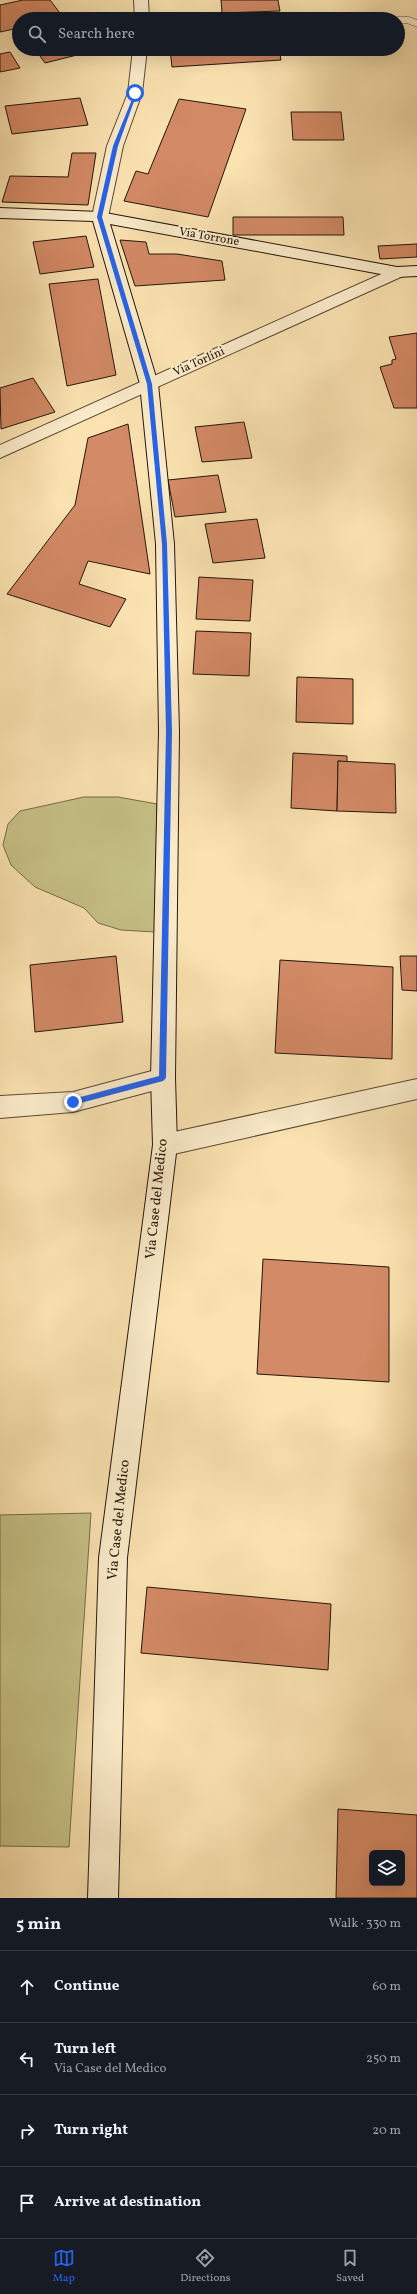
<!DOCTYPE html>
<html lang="en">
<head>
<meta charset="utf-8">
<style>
	body { margin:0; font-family:Vollkorn,serif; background:#242831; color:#f1f3f6 }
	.controls { position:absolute; right:12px; bottom:12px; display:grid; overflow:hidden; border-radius:6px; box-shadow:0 4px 16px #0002 }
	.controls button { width:36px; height:36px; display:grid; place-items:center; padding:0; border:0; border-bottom:1px solid #363941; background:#171b24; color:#f1f3f6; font:20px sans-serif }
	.stop { position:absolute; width:12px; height:12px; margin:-9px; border:3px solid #2563eb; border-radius:50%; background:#fff }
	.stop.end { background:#2563eb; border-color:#fff; box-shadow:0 1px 4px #0008 }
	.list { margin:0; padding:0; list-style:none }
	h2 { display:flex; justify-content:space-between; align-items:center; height:52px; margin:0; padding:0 16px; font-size:17px }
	h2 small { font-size:13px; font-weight:400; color:#9ea1a6 }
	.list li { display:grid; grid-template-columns:26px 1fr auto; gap:12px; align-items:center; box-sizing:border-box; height:72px; padding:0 16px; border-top:1px solid #363941 }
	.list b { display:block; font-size:15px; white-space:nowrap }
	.list p { margin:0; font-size:13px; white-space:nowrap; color:#9ea1a6 }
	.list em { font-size:13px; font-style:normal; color:#9ea1a6 }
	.icon { flex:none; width:22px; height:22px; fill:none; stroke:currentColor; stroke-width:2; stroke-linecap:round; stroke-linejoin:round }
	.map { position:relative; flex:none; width:417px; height:1898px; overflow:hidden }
	.search { position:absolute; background:#171b24; box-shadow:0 4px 16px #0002; left:12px; right:12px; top:12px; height:44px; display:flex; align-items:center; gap:10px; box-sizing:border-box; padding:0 14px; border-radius:22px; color:#9ea1a6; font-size:15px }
	.sheet { height:340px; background:#171b24 }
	nav { display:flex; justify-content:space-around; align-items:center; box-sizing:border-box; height:56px; border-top:1px solid #363941; background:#171b24; font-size:11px; color:#9ea1a6 }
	nav a { display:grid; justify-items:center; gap:2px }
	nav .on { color:#2563eb }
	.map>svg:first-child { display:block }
	.green { fill:#c6c187; stroke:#766c48 }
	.building { fill:#d38a66; stroke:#25160a; fill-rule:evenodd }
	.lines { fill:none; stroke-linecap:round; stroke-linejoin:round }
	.lane-casing { stroke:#5a4934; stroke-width:1 }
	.street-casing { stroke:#5a4934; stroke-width:2 }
	.secondary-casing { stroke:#25160a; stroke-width:2 }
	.lane { fill:#fcedcc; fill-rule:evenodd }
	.street { fill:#fcedcc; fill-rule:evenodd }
	.secondary { fill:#fcedcc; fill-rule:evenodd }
	.route { fill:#2563eb }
	.labels { text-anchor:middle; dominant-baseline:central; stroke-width:4; stroke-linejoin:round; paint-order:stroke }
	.far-street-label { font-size:12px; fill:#25160a; stroke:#fcedcc }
	.street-label { font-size:14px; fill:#25160a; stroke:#fcedcc }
</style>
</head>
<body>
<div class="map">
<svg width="417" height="1898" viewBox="0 0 417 1898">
	<rect width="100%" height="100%" fill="#fbe3b1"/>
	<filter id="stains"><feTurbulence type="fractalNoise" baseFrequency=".005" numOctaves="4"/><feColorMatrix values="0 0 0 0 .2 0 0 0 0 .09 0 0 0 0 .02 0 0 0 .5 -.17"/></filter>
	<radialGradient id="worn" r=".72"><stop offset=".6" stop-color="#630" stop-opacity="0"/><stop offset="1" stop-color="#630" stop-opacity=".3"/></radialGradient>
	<g class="green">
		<polygon points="84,797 118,797 157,804 155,932 121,930 98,923 84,908 35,887 11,865 3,845 8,824 20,811"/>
		<polygon points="91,1513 69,1847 0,1846 0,1515"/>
	</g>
	<g class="building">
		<polygon points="23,0 50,0 63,17 54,19 19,19 19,28 0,32 0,5"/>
		<polygon points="221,0 278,0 280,11 222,13"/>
		<polygon points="35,49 101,49 45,63"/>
		<polygon points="170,49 279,49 281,60 172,67"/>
		<polygon points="10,52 20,68 0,72 0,54"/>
		<polygon points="80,98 88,125 12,134 5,106"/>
		<polygon points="179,99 246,109 208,217 124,201 136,171 148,174"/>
		<polygon points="291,112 341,112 344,140 293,140"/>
		<polygon points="72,153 96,153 88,205 2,202 10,176 68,177"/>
		<polygon points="233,217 343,217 344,235 233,235"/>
		<polygon points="86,236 94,267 40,274 33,242"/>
		<polygon points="120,240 146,242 149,254 177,254 222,261 225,280 135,286"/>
		<polygon points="417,244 417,257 380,259 378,246"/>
		<polygon points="98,279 116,375 67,386 49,284"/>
		<polygon points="417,333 417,408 394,408 380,367 392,364 392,360 396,359 389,337"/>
		<polygon points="33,378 55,412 1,429 0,388"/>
		<polygon points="244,422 252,458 202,462 195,427"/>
		<polygon points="128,424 150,574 88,561 79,584 126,599 110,627 7,594 75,505 88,438"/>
		<polygon points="218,475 226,512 175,517 168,480"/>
		<polygon points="257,519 265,558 213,563 205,524"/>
		<polygon points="199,577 253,580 250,621 196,619"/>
		<polygon points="196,631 251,633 249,676 193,674"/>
		<polygon points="297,677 353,679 353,724 296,722"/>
		<polygon points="293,753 347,756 347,762 338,761 337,811 291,808"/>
		<polygon points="338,761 395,764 396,813 337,811"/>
		<polygon points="116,956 123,1022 35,1032 30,965"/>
		<polygon points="400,956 417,956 417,991 402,990"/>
		<polygon points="280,960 393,967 392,1059 275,1053"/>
		<polygon points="263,1259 389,1267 389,1382 257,1374"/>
		<polygon points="147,1587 331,1604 328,1670 141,1653"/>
		<path d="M338,1809L417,1815V1898H336ZM372,1853H402V1883H372Z"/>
	</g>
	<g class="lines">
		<defs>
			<polygon id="lane" points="398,17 409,17 417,20 417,27 407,23 398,23 398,19 393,19"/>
			<g id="street">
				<polygon points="134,0 148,0 149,19 135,19"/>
				<polygon points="133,49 147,49 142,93 123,146 108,217 106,220 94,220 92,217 107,146 128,93"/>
				<polygon points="397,267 403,268 405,272 403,276 0,458 0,445"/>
				<polygon points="163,1068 171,1071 175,1078 171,1085 163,1088 73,1112 0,1118 0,1096 73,1092"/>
				<polygon points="417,1079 417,1099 165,1156 157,1153 153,1145 157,1137 165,1134"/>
			</g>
			<polygon id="secondary" points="0,208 100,212 397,267 417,266 417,276 397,277 110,224 158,384 174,544 179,732 175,1078 177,1145 127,1558 118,1898 88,1898 99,1558 153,1145 151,1078 159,732 156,544 140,384 93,221 0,218"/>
		</defs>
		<use href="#lane" class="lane-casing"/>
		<use href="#street" class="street-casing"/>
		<use href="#secondary" class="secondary-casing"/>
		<use href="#lane" class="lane"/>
		<use href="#street" class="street"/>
		<use href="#secondary" class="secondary"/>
	</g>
	<polygon class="route" points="135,92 137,93 118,146 102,217 152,384 167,544 172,732 166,1078 163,1081 73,1105 70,1102 73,1099 159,1076 166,732 162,544 147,384 97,217 113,146"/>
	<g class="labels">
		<g class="far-street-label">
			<text transform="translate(209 237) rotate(10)">Via Torrone</text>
			<text transform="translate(199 362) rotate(-24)">Via Torlini</text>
		</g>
		<g class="street-label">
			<text transform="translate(157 1199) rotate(-84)">Via Case del Medico</text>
			<text transform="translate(119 1520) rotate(-84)">Via Case del Medico</text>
		</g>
	</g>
	<rect width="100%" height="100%" filter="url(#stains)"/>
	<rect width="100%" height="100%" fill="url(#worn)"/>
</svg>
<div class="controls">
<button><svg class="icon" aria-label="layers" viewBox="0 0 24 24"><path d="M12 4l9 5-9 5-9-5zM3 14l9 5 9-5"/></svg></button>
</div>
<div class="stop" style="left:135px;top:93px"></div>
<div class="stop end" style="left:73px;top:1102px"></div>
<div class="search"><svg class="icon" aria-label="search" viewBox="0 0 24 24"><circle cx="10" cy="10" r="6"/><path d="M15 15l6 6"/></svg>Search here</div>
</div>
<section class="sheet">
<h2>5 min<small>Walk · 330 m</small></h2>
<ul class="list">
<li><svg class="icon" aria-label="ahead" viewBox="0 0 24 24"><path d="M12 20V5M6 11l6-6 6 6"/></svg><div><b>Continue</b></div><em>60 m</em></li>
<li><svg class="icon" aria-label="left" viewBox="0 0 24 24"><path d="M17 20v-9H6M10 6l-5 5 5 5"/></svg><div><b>Turn left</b><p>Via Case del Medico</p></div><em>250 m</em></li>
<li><svg class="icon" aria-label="right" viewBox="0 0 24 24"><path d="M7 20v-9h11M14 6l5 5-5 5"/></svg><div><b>Turn right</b></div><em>20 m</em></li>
<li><svg class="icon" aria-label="arrive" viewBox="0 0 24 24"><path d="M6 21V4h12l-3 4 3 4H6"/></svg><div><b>Arrive at destination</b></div></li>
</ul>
</section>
<nav>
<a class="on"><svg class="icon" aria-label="map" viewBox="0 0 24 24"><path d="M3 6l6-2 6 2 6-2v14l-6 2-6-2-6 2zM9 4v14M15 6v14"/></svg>Map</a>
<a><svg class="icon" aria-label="directions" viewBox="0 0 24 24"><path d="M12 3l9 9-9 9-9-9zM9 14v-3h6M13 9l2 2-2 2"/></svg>Directions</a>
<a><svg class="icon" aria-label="saved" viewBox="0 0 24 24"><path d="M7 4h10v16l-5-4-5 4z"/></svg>Saved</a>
</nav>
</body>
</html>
